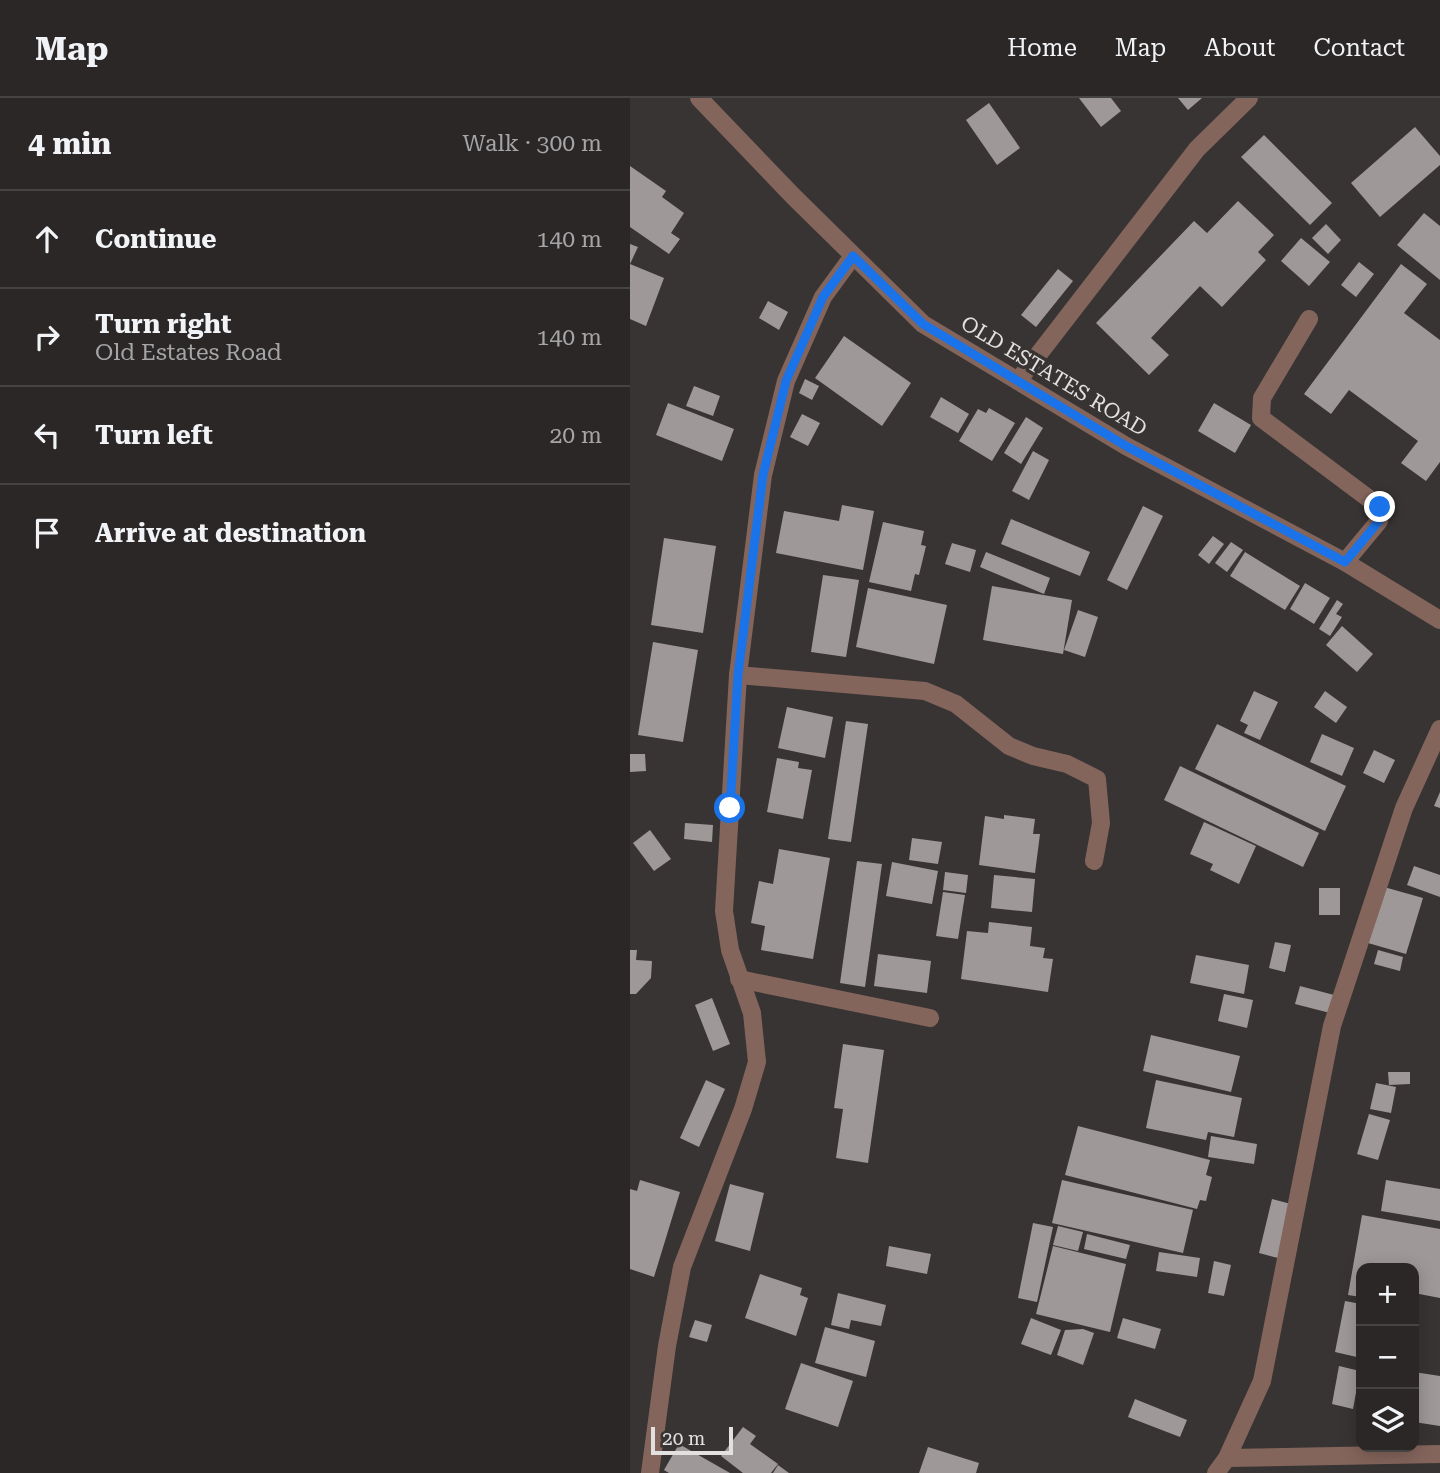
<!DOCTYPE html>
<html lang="en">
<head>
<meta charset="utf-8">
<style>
	body { margin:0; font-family:"Roboto Serif",serif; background:#322f2e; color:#f1f3f6 }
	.controls { position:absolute; right:21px; bottom:21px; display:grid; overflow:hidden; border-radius:14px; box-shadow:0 4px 18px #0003 }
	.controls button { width:63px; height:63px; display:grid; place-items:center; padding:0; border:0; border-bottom:2px solid #464443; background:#2a2726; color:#f1f3f6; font:35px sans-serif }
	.scale { position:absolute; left:21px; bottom:18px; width:82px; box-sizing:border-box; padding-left:7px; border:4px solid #e3e0e0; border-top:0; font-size:19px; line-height:24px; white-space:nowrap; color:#e3e0e0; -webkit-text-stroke:5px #383433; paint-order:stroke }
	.stop { position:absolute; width:21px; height:21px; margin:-16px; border:5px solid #1a73e8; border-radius:50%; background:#fff }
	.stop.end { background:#1a73e8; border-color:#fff; box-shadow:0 2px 7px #0008 }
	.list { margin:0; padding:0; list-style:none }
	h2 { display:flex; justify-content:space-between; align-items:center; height:91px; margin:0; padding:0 28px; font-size:30px }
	h2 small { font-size:23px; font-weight:400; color:#a5a5a7 }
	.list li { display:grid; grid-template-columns:46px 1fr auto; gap:21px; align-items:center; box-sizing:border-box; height:98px; padding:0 28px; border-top:2px solid #464443 }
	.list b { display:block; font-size:26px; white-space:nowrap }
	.list p { margin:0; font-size:23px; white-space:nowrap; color:#a5a5a7 }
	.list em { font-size:23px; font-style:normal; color:#a5a5a7 }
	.icon { flex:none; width:38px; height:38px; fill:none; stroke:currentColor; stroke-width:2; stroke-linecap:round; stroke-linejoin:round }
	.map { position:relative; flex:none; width:810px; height:1375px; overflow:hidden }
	header { display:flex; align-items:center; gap:42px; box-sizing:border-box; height:98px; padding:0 35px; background:#2a2726; border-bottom:2px solid #464443 }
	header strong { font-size:33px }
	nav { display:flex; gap:38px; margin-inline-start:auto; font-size:24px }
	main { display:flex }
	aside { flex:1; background:#2a2726 }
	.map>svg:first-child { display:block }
	.building { fill:#9e9998 }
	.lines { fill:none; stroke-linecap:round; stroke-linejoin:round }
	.minor { stroke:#84655c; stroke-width:18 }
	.route { stroke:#1a73e8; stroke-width:9 }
	.labels { text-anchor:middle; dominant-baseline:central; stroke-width:7; stroke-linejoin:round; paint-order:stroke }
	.street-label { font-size:21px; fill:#e3e0e0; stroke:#383433 }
</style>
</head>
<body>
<header>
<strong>Map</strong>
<nav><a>Home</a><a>Map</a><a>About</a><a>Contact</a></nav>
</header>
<main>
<aside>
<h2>4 min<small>Walk · 300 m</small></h2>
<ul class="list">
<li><svg class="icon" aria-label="ahead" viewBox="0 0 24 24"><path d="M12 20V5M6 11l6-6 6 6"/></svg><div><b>Continue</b></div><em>140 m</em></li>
<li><svg class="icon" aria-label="right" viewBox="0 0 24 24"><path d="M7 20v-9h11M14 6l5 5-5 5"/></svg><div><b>Turn right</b><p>Old Estates Road</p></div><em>140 m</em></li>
<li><svg class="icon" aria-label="left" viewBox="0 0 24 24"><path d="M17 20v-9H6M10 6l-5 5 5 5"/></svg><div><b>Turn left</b></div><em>20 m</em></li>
<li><svg class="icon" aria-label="arrive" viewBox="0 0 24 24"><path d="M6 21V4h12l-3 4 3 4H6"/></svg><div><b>Arrive at destination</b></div></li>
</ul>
</aside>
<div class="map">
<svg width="810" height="1375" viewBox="0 0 810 1375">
	<rect width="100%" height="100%" fill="#383433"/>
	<g class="building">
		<polygon points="449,0 481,0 491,13 471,29"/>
		<polygon points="548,0 572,0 558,12"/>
		<polygon points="359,5 390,50 367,67 336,22"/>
		<polygon points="785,29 810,58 810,67 750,119 721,85"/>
		<polygon points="634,37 702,105 680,127 611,59"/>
		<polygon points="0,68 36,93 32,99 54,115 41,135 50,141 39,156 0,129"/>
		<polygon points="608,103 644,137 628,154 636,162 592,209 570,188 521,240 539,257 519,277 466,225 564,123 577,135"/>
		<polygon points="794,115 810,128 810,182 767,147"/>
		<polygon points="696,126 711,142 698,156 682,140"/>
		<polygon points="671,140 700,164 679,188 651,163"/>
		<polygon points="0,146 8,149 0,166"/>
		<polygon points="729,164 744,176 726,199 711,187"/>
		<polygon points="0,166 34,180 16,228 0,221"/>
		<polygon points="771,166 797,186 774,215 810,242 810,364 796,383 771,365 788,343 719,292 701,316 674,296"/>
		<polygon points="428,171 443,183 406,229 391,217"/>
		<polygon points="138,203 158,214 149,232 129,220"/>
		<polygon points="214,238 281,285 252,328 185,280"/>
		<polygon points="175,281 189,288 182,302 169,295"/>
		<polygon points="64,288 90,298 83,318 56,308"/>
		<polygon points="311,299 339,316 328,335 300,319"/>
		<polygon points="38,305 104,331 92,363 26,337"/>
		<polygon points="584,305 621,327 605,355 568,333"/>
		<polygon points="359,310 385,325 362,363 329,343 348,311 356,315"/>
		<polygon points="172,316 190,325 178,348 160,339"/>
		<polygon points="396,319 413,330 391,366 374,355"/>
		<polygon points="403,353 419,362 399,402 382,393"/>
		<polygon points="212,407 244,413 233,472 146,455 154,413 209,423"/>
		<polygon points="513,408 533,418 497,492 477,482"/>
		<polygon points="381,421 460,454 450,478 371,446"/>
		<polygon points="253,424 294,433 291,447 296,448 289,477 285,476 281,493 239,484"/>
		<polygon points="583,438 594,446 579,466 568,457"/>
		<polygon points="34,440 86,448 73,535 21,527"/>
		<polygon points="601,444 613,452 597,474 585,465"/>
		<polygon points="322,445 346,452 340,474 315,466"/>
		<polygon points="356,454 420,480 414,496 350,469"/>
		<polygon points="615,454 670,488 655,512 600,478"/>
		<polygon points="193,477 229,482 216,559 181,554"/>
		<polygon points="675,485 700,500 684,526 660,511"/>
		<polygon points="362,488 442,502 433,556 353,542"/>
		<polygon points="238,490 317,507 304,566 226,549"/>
		<polygon points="707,502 713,506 706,516 712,519 700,538 689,531"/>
		<polygon points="448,512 468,519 455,559 434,552"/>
		<polygon points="712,528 743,556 727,574 696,547"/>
		<polygon points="23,544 68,552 53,644 8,637"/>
		<polygon points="624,593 648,604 630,642 614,635 618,627 610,623"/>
		<polygon points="695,593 717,609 706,625 684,609"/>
		<polygon points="157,609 203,619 195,660 148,650"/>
		<polygon points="216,623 238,626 221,744 198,741"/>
		<polygon points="587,626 716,688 695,733 565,671"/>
		<polygon points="692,636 724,650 712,678 680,664"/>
		<polygon points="744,652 765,662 754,685 733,675"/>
		<polygon points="0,656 15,656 16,673 0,674"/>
		<polygon points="147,660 169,664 168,670 182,672 173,721 137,714"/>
		<polygon points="550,668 689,735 673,769 534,702"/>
		<polygon points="810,694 810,710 804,708"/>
		<polygon points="374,717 405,721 403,736 410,736 405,775 349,767 355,718 374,721"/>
		<polygon points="574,724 626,748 609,786 580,772 583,766 560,756"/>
		<polygon points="55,725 83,727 82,744 54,741"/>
		<polygon points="20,732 41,761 24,773 3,745"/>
		<polygon points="282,740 312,744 308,766 279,762"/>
		<polygon points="149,751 200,760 183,861 131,852 135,828 121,825 129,783 143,786"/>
		<polygon points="227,763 252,766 235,889 210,885"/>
		<polygon points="262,764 308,773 302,806 256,798"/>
		<polygon points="784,768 810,777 810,799 777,787"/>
		<polygon points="315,774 338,777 336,795 313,792"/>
		<polygon points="364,777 405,781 402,814 361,810"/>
		<polygon points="754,789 793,800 776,856 738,845"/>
		<rect x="689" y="790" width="21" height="27"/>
		<polygon points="313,794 335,797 328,841 306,838"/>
		<polygon points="359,824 402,829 400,848 415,850 413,860 423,861 418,894 331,881 337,833 358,835"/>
		<polygon points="645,844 661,847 655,874 639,870"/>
		<polygon points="0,852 7,852 6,862 22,863 21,880 6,896 0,896"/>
		<polygon points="748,852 773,859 770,873 744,866"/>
		<polygon points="248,856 301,863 297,895 244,888"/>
		<polygon points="566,857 619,867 614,896 560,885"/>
		<polygon points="670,888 704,897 700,915 665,906"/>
		<polygon points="594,896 623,902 617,930 588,923"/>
		<polygon points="82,900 100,946 83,953 65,907"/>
		<polygon points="521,937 610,958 601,994 513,973"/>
		<polygon points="213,946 254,952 238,1065 206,1060 213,1011 204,1010"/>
		<polygon points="758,974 780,974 780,986 759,987"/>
		<polygon points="76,982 95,991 69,1049 50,1040"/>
		<polygon points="526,982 612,1000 604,1039 578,1034 576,1042 516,1030"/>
		<polygon points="746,985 766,989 761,1015 740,1011"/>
		<polygon points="739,1016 760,1022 748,1062 727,1056"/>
		<polygon points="448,1028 580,1062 576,1077 582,1079 576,1103 570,1102 567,1111 435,1077"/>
		<polygon points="581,1038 627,1046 624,1066 578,1059"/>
		<polygon points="10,1082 50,1094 24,1179 0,1171 0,1091 7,1093"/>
		<polygon points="432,1082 563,1112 553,1155 422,1125"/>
		<polygon points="756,1082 810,1091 810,1123 751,1113"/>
		<polygon points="100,1086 134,1095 120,1153 85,1143"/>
		<polygon points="642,1101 661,1106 648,1160 629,1155"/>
		<polygon points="732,1117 810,1131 810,1200 784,1195 784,1170 731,1170 731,1199 718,1197"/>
		<polygon points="403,1125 423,1129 407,1204 388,1200"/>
		<polygon points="428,1128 453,1134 448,1153 423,1147"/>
		<polygon points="457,1136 500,1147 496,1161 454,1151"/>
		<polygon points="259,1148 301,1156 297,1176 256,1168"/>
		<polygon points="423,1148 496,1166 480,1234 406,1216"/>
		<polygon points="529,1154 570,1160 567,1179 526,1173"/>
		<polygon points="584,1163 601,1167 594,1198 578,1195"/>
		<polygon points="130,1176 172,1190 170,1197 178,1200 166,1238 115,1220"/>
		<polygon points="208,1195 256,1207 251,1228 221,1222 219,1231 201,1227"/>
		<polygon points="715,1203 731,1206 731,1260 705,1254"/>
		<polygon points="401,1220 431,1232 421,1257 391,1246"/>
		<polygon points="493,1220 531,1231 525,1251 487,1240"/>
		<polygon points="65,1222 82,1227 77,1244 59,1239"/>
		<polygon points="195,1229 245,1243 236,1279 185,1265"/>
		<polygon points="453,1231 464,1235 453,1267 427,1257 435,1232"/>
		<polygon points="171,1265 223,1283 208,1329 155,1311"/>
		<polygon points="709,1268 730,1273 723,1311 702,1306"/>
		<polygon points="784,1274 810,1278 810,1328 784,1324"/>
		<polygon points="505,1301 557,1322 550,1339 498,1319"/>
		<polygon points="113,1329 126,1338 120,1346 148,1366 141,1375 113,1375 91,1358"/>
		<polygon points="49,1346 100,1375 39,1375 34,1372"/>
		<polygon points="298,1349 349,1365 346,1375 289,1375"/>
		<polygon points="148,1367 159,1375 143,1375"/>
	</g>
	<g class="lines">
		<g class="minor">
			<polyline points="69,0 163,98 293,226 496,348 715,464 810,522"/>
			<polyline points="679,221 632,300 631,320 750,409 749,423 715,464"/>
			<polyline points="388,283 567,51 619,0"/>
			<polyline points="108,577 295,593 326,606 379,648 403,658 437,666 467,681 471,725 464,763"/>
			<polyline points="109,881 300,920"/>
			<polyline points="597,1360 810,1356"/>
			<polyline points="20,1375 37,1248 52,1169 113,1011 127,964 122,915 100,852 94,813 108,577 133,377 156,283 193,199 223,158"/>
			<polyline points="586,1375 597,1360 632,1283 702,928 774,710 810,631"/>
		</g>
	</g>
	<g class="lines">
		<polyline class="route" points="100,710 108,577 133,377 156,283 193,199 223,158 293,226 496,348 715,464 749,423 750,409"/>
	</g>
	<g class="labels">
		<g class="street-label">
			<text transform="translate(424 278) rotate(31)">OLD ESTATES ROAD</text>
		</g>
	</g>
</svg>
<div class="controls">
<button>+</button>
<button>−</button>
<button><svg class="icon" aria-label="layers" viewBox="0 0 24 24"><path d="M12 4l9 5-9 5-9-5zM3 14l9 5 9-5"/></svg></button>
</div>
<div class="scale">20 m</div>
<div class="stop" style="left:100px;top:710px"></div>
<div class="stop end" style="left:750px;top:409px"></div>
</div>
</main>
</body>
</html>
